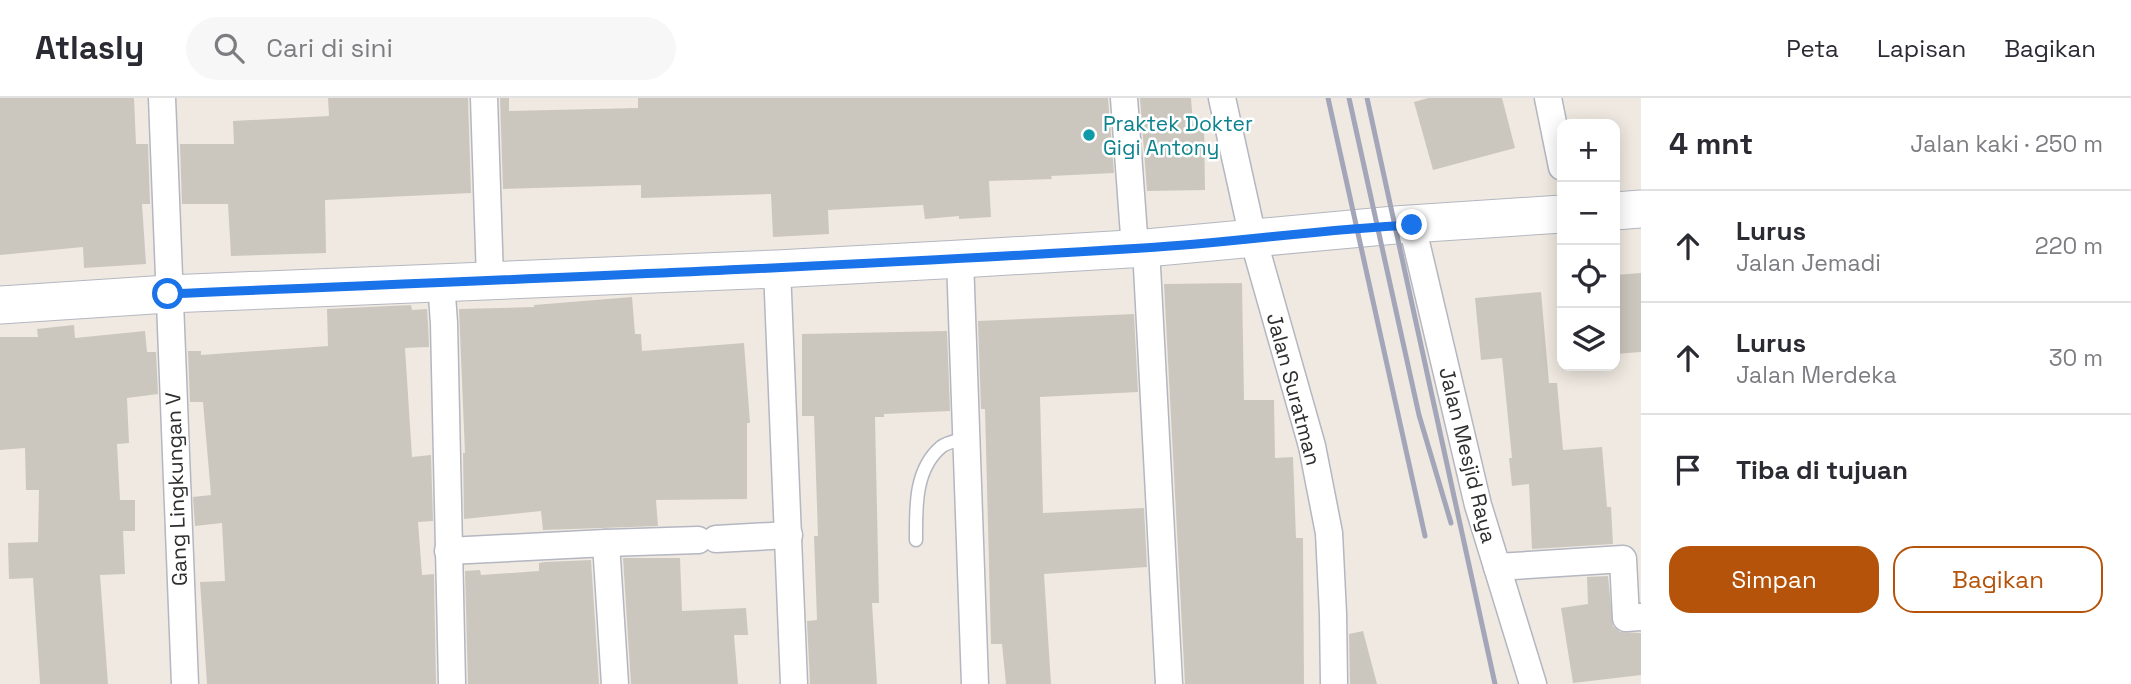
<!DOCTYPE html>
<html lang="id">
<head>
<meta charset="utf-8">
<style>
	body { margin:0; font-family:"Space Grotesk",sans-serif; background:#f7f7f7; color:#2b2b33 }
	.controls { position:absolute; right:21px; top:21px; display:grid; overflow:hidden; border-radius:14px; box-shadow:0 4px 18px #0003 }
	.controls button { width:63px; height:63px; display:grid; place-items:center; padding:0; border:0; border-bottom:2px solid #e1e1e2; background:#fff; color:#2b2b33; font:35px sans-serif }
	.stop { position:absolute; width:21px; height:21px; margin:-16px; border:5px solid #1a73e8; border-radius:50%; background:#fff }
	.stop.end { background:#1a73e8; border-color:#fff; box-shadow:0 2px 7px #0008 }
	.list { margin:0; padding:0; list-style:none }
	h2 { display:flex; justify-content:space-between; align-items:center; height:91px; margin:0; padding:0 28px; font-size:30px }
	h2 small { font-size:23px; font-weight:400; color:#7c7c81 }
	.list li { display:grid; grid-template-columns:46px 1fr auto; gap:21px; align-items:center; box-sizing:border-box; height:112px; padding:0 28px; border-top:2px solid #e1e1e2 }
	.list b { display:block; font-size:26px; white-space:nowrap }
	.list p { margin:0; font-size:23px; white-space:nowrap; color:#7c7c81 }
	.list em { font-size:23px; font-style:normal; color:#7c7c81 }
	.actions { display:flex; gap:14px; padding:21px 28px }
	.actions a { flex:1; padding:16px 0; border:2px solid #b45309; border-radius:21px; text-align:center; font-size:24px; color:#b45309 }
	.actions .main { background:#b45309; color:#fff }
	.icon { flex:none; width:38px; height:38px; fill:none; stroke:currentColor; stroke-width:2; stroke-linecap:round; stroke-linejoin:round }
	.map { position:relative; flex:none; width:1641px; height:586px; overflow:hidden }
	header { display:flex; align-items:center; gap:42px; box-sizing:border-box; height:98px; padding:0 35px; background:#fff; border-bottom:2px solid #e1e1e2 }
	header strong { font-size:33px }
	nav { display:flex; gap:38px; margin-inline-start:auto; font-size:24px }
	.search { width:490px; height:63px; background:#f7f7f7; display:flex; align-items:center; gap:18px; box-sizing:border-box; padding:0 24px; border-radius:38px; color:#7c7c81; font-size:26px }
	main { display:flex }
	aside { flex:1; background:#fff }
	.map>svg:first-child { display:block }
	.building { fill:#cbc7bf }
	.lines { fill:none; stroke-linecap:round; stroke-linejoin:round }
	.lane-casing { stroke:#b4b7c1; stroke-width:15 }
	.street-casing { stroke:#b4b7c1; stroke-width:29 }
	.secondary-casing { stroke:#b4b7c1; stroke-width:39 }
	.lane { stroke:#fff; stroke-width:12 }
	.street { stroke:#fff; stroke-width:26 }
	.secondary { stroke:#fff; stroke-width:37 }
	.rail { stroke:#a3a6b8; stroke-width:5 }
	.route { stroke:#1a73e8; stroke-width:9 }
	.culture-dot { fill:#0f9aa8; stroke:#fff; stroke-width:2.5 }
	.labels { text-anchor:middle; dominant-baseline:central; stroke-width:5; stroke-linejoin:round; paint-order:stroke }
	.culture-label { font-size:21px; fill:#0d838f; stroke:#fff; text-anchor:start }
	.street-label { font-size:21px; fill:#2e2e2e; stroke:#fff }
</style>
</head>
<body>
<header>
<strong>Atlasly</strong>
<div class="search"><svg class="icon" aria-label="search" viewBox="0 0 24 24"><circle cx="10" cy="10" r="6"/><path d="M15 15l6 6"/></svg>Cari di sini</div>
<nav><a>Peta</a><a>Lapisan</a><a>Bagikan</a></nav>
</header>
<main>
<div class="map">
<svg width="1641" height="586" viewBox="0 0 1641 586">
	<rect width="100%" height="100%" fill="#efe9e1"/>
	<g class="building">
		<polygon points="0,0 134,0 136,46 148,46 150,106 142,106 146,166 84,170 83,149 0,157"/>
		<polygon points="328,0 468,0 471,95 325,102 326,155 231,158 228,106 182,106 180,46 234,46 233,23 329,18"/>
		<polygon points="500,0 509,0 509,13 638,10 638,0 1108,0 1114,75 1051,78 1052,81 989,83 991,119 959,121 959,118 925,121 923,107 828,112 829,136 773,139 771,96 641,100 641,87 503,91"/>
		<polygon points="1140,0 1191,0 1193,26 1204,26 1205,92 1147,93"/>
		<polygon points="1428,0 1502,0 1515,50 1433,72 1414,4"/>
		<polygon points="1641,175 1641,254 1615,256 1615,177"/>
		<polygon points="1242,185 1244,302 1274,302 1275,360 1293,359 1296,440 1303,440 1304,586 1185,586 1164,186"/>
		<polygon points="1541,194 1549,285 1557,285 1563,352 1602,349 1607,409 1611,409 1613,446 1532,451 1529,386 1512,388 1509,360 1512,360 1502,260 1481,262 1475,200"/>
		<polygon points="632,199 635,236 641,236 642,253 744,245 750,325 747,325 747,401 656,402 658,428 543,432 541,413 464,421 463,355 465,355 459,211 534,209 534,207"/>
		<polygon points="411,207 412,212 427,211 428,226 429,249 405,250 412,359 431,357 433,423 418,424 422,477 434,476 436,586 207,586 200,484 225,483 222,425 195,428 193,399 211,397 203,304 190,304 188,253 201,253 201,257 328,248 327,211"/>
		<polygon points="1134,216 1138,294 1040,299 1043,415 1144,410 1147,469 1044,476 1051,586 1006,586 1002,546 991,546 985,311 981,311 978,223"/>
		<polygon points="74,227 75,240 145,233 147,254 156,254 158,296 127,300 129,345 117,346 120,402 135,402 135,433 123,433 125,476 100,477 108,586 40,586 33,480 9,481 8,445 38,444 39,392 26,392 25,350 0,352 0,239 38,239 37,231"/>
		<polygon points="947,233 950,313 884,316 884,319 875,319 879,505 872,505 877,586 810,586 807,523 817,522 814,438 818,438 814,318 802,318 802,236"/>
		<polygon points="623,460 680,460 682,513 746,510 748,537 734,537 738,586 631,586"/>
		<polygon points="591,462 599,586 468,586 465,473 480,472 481,477 539,473 539,465 545,464"/>
		<polygon points="1608,478 1613,528 1620,534 1641,535 1641,577 1573,585 1561,510 1588,506 1587,479"/>
		<polygon points="1363,533 1377,586 1350,586 1349,536"/>
	</g>
	<g class="lines">
		<defs>
			<path id="lane" d="M916,442C916,411 914,372 941,349C947,344 959,342 967,340"/>
			<g id="street">
				<polyline points="162,0 185,586"/>
				<polyline points="484,0 490,181"/>
				<polyline points="1124,0 1135,151"/>
				<polyline points="1222,0 1253,140 1312,348 1329,435 1333,516 1334,586"/>
				<polyline points="1548,0 1562,69"/>
				<polyline points="1412,127 1478,407 1533,586"/>
				<polyline points="1146,150 1169,586"/>
				<polyline points="960,161 975,586"/>
				<polyline points="777,171 794,586"/>
				<polyline points="441,184 444,225 452,586"/>
				<polyline points="716,441 789,437"/>
				<polyline points="606,445 698,442"/>
				<polyline points="448,453 606,445 615,586"/>
				<polyline points="1497,469 1623,461 1626,520 1641,519"/>
			</g>
			<g id="secondary">
				<polyline points="1615,113 1641,111"/>
				<polyline points="0,207 168,196 777,171 960,161 1146,150 1395,127 1562,116"/>
			</g>
		</defs>
		<use href="#lane" class="lane-casing"/>
		<use href="#street" class="street-casing"/>
		<use href="#secondary" class="secondary-casing"/>
		<use href="#lane" class="lane"/>
		<use href="#street" class="street"/>
		<use href="#secondary" class="secondary"/>
		<g class="rail">
			<polyline points="1328,0 1425,438"/>
			<polyline points="1349,0 1419,317 1451,425"/>
			<polyline points="1367,0 1495,586"/>
		</g>
	</g>
	<g class="lines">
		<path class="route" d="M168,196C493,182 819,170 1143,150C1233,145 1322,131 1412,127"/>
	</g>
	<circle class="culture-dot" cx="1089" cy="37" r="7"/>
	<g class="labels">
		<g class="culture-label">
			<text x="1103" y="25">Praktek Dokter<tspan x="1103" dy="24">Gigi Antony</tspan></text>
		</g>
		<g class="street-label">
			<text transform="translate(1294 291) rotate(75)">Jalan Suratman</text>
			<text transform="translate(1468 357) rotate(76)">Jalan Mesjid Raya</text>
			<text transform="translate(176 391) rotate(-92)">Gang Lingkungan V</text>
		</g>
	</g>
</svg>
<div class="controls">
<button>+</button>
<button>−</button>
<button><svg class="icon" aria-label="locate" viewBox="0 0 24 24"><circle cx="12" cy="12" r="6"/><path d="M12 2v4M12 18v4M2 12h4M18 12h4"/></svg></button>
<button><svg class="icon" aria-label="layers" viewBox="0 0 24 24"><path d="M12 4l9 5-9 5-9-5zM3 14l9 5 9-5"/></svg></button>
</div>
<div class="stop" style="left:168px;top:196px"></div>
<div class="stop end" style="left:1412px;top:127px"></div>
</div>
<aside>
<h2>4 mnt<small>Jalan kaki · 250 m</small></h2>
<ul class="list">
<li><svg class="icon" aria-label="ahead" viewBox="0 0 24 24"><path d="M12 20V5M6 11l6-6 6 6"/></svg><div><b>Lurus</b><p>Jalan Jemadi</p></div><em>220 m</em></li>
<li><svg class="icon" aria-label="ahead" viewBox="0 0 24 24"><path d="M12 20V5M6 11l6-6 6 6"/></svg><div><b>Lurus</b><p>Jalan Merdeka</p></div><em>30 m</em></li>
<li><svg class="icon" aria-label="arrive" viewBox="0 0 24 24"><path d="M6 21V4h12l-3 4 3 4H6"/></svg><div><b>Tiba di tujuan</b></div></li>
</ul>
<div class="actions"><a class="main">Simpan</a><a>Bagikan</a></div>
</aside>
</main>
</body>
</html>
